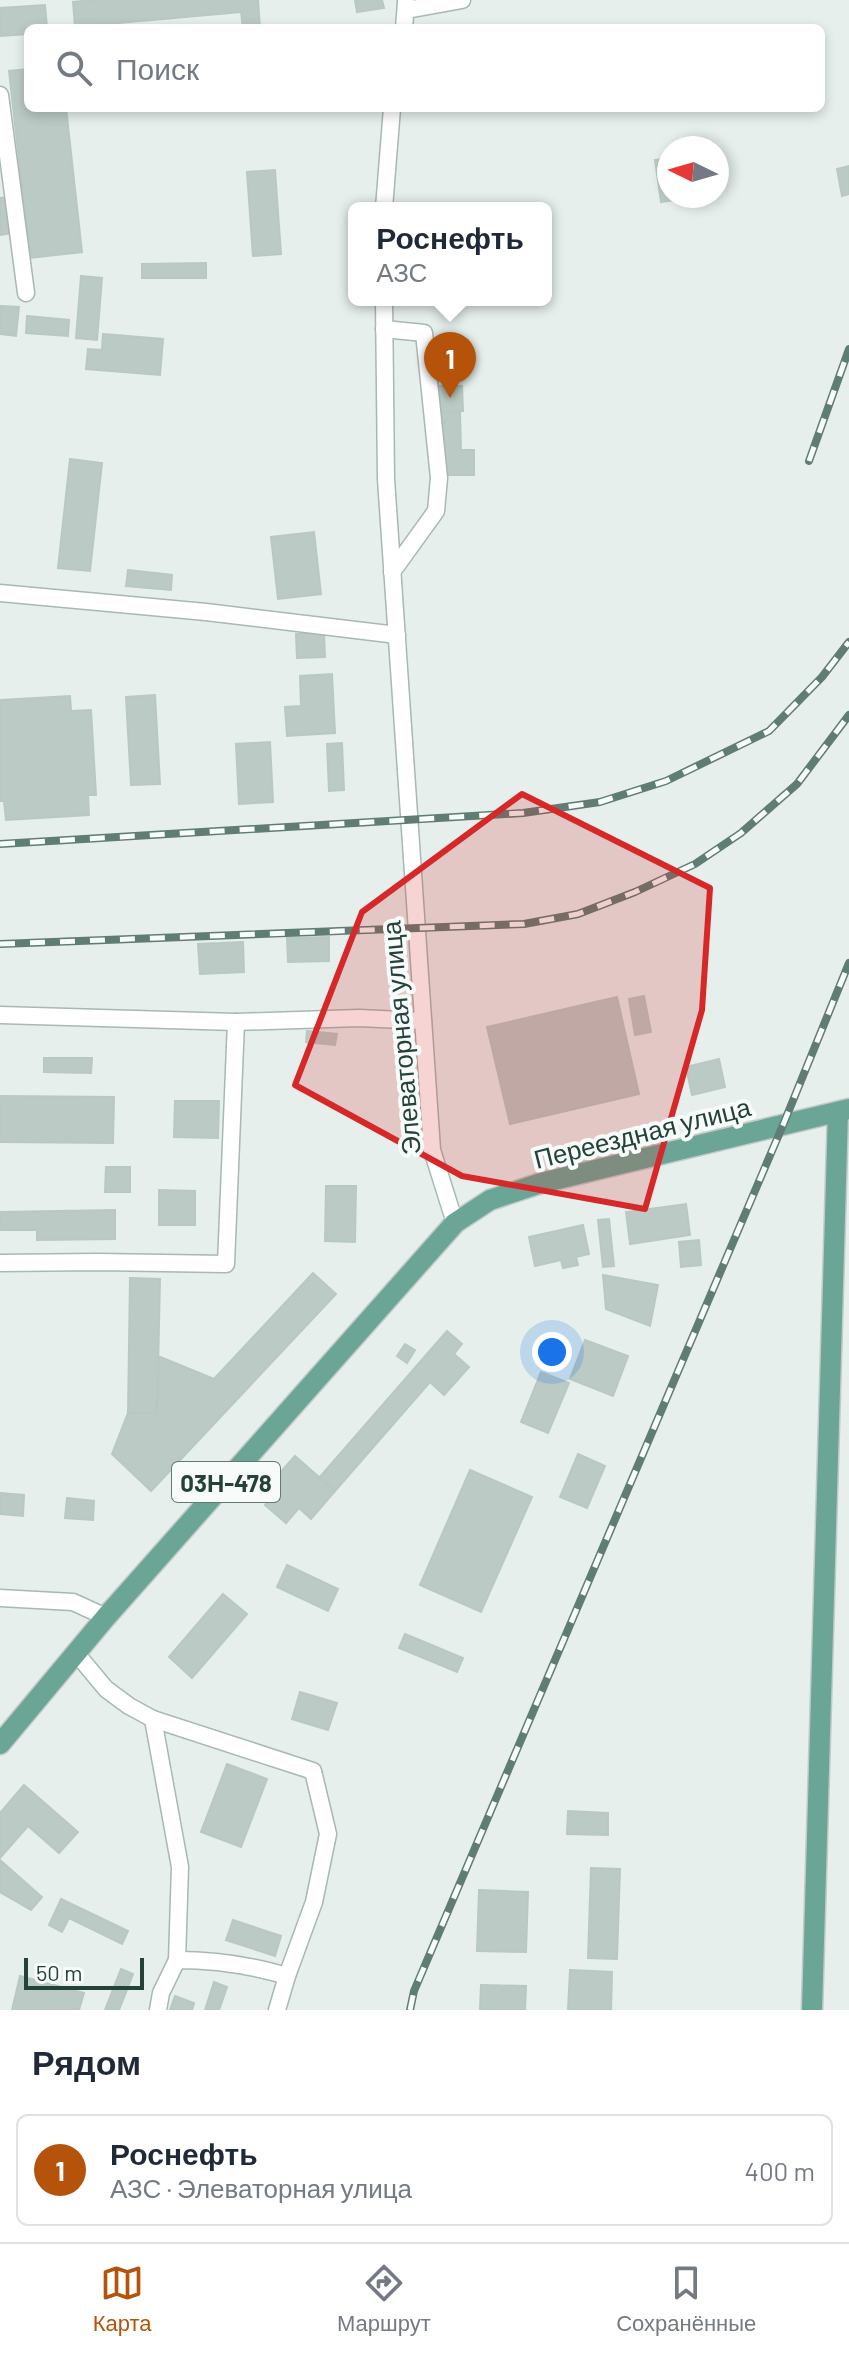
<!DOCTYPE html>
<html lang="ru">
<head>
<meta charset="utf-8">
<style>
	body { margin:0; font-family:Barlow,sans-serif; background:#f2f2f3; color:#1f2937 }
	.compass { position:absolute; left:657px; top:136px; width:72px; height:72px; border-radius:50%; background:#fff; box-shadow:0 4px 12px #0003; rotate:275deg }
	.scale { position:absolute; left:24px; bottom:20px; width:120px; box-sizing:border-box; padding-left:8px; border:4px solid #24423a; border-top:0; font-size:22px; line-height:28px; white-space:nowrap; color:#24423a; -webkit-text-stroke:6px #f7fbf9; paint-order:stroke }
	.you { position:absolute; left:552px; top:1352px; width:28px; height:28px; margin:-20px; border:6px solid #fff; border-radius:50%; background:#1a73e8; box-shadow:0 0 0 12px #1a73e833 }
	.badge { display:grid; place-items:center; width:52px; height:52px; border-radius:50%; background:#b45309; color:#fff; font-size:26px; font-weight:700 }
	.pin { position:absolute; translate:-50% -66px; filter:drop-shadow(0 2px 4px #0008) }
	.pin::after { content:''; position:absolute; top:42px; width:28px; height:24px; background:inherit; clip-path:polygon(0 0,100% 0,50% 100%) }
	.popup { position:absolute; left:348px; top:202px; width:204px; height:104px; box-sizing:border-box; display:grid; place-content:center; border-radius:12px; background:#fff; filter:drop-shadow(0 2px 6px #0005); font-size:26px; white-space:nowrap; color:#747a83 }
	.popup b { font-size:30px; color:#1f2937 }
	.popup::after { content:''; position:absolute; left:50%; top:100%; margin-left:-16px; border:16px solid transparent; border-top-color:#fff }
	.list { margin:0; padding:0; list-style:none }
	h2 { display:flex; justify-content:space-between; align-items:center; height:104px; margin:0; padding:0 32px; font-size:34px }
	h2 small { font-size:26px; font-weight:400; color:#747a83 }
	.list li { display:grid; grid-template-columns:52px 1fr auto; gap:24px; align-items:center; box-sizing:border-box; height:112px; margin:0 16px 16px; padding:0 16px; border:2px solid #e0e1e3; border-radius:12px }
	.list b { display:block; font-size:30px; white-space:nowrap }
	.list p { margin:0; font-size:26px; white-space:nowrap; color:#747a83 }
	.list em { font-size:26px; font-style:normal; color:#747a83 }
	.icon { flex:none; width:44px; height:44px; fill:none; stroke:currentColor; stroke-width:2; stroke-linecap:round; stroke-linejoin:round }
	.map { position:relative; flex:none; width:849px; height:2010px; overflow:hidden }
	.search { position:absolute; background:#fff; box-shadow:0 4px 12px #0003; left:24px; right:24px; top:24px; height:88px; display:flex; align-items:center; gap:20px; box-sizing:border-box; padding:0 28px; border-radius:12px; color:#747a83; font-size:30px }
	.sheet { height:232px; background:#fff }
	nav { display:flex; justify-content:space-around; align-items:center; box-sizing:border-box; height:112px; border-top:2px solid #e0e1e3; background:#fff; font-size:22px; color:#747a83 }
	nav a { display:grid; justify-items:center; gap:4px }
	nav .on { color:#b45309 }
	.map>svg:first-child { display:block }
	.building { fill:#bbcac4; stroke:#b8c9c2; stroke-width:2 }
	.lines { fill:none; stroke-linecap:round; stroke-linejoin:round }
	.minor-casing { stroke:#a8b8b2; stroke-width:19 }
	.major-casing { stroke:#c2cac8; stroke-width:23 }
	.minor { stroke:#fff; stroke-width:16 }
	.major { stroke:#6aa596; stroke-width:20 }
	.rail-casing { stroke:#5f7d75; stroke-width:8 }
	.rail { stroke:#f7fbf9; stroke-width:5; stroke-dasharray:15; stroke-linecap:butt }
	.marked { fill:#d62828; fill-opacity:0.2; stroke:#d62828; stroke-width:6; stroke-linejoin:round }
	.labels { text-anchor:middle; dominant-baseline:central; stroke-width:8; stroke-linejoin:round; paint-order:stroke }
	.shield { fill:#f7fbf9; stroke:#637a73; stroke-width:2 }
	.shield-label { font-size:24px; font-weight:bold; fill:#24423a }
	.street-label { font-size:26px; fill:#24423a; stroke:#f7fbf9 }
</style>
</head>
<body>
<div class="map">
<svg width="849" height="2010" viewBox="0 0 849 2010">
	<rect width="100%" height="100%" fill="#e6efeb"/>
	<g class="building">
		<polygon points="92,0 258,0 260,28 243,28 241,12 75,27 73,2"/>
		<polygon points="355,0 382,0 384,8 357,12"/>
		<polygon points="45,5 47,28 28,28 28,34 0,36 0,8"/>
		<polygon points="28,69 28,108 66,108 82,252 30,258 9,71"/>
		<polygon points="669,158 669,196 681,196 681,199 661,202 655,160"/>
		<polygon points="849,166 849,194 842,196 837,169"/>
		<polygon points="275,170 281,254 253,256 247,172"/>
		<polygon points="9,197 13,233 0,235 0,198"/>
		<polygon points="206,263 206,278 142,278 142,264"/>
		<polygon points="81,276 102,278 97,340 76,338"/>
		<polygon points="1,306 19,307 16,336 0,334"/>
		<polygon points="27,316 69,320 68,336 26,333"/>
		<polygon points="103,334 163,339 160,375 86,369 88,349 102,350"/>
		<polygon points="437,386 462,386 463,411 437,411"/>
		<polygon points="443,413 460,413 461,450 474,450 474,475 432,475 444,451"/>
		<polygon points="70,459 102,463 90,571 58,568"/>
		<polygon points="314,532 321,594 278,599 271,537"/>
		<polygon points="128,570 172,575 171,590 126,586"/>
		<polygon points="324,633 325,657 297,658 296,634"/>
		<polygon points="332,674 335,733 287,736 285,707 301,706 300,676"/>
		<polygon points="155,695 160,784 131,785 126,697"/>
		<polygon points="70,696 71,711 91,710 96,795 88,795 89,815 6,820 4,801 0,801 0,700"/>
		<polygon points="270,742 273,802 239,804 236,744"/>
		<polygon points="342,743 344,790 329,791 327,744"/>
		<polygon points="329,937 329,961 288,962 287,938"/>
		<polygon points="243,942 244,972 200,974 198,944"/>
		<polygon points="644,996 651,1032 635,1035 629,999"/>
		<polygon points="617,997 639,1094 510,1124 487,1027"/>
		<polygon points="307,1031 337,1034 335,1045 306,1042"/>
		<polygon points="44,1058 92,1058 91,1073 44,1072"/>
		<polygon points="719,1059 725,1087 692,1095 686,1067"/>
		<polygon points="0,1096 114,1097 113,1143 0,1142"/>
		<polygon points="175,1101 219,1101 218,1138 174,1137"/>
		<polygon points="106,1167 130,1167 130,1192 105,1192"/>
		<polygon points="326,1186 356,1186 355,1242 325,1241"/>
		<polygon points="159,1190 195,1191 195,1225 159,1225"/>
		<polygon points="686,1204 690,1235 630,1244 626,1212"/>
		<polygon points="115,1210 115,1239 37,1240 37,1230 0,1230 0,1212"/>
		<polygon points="609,1219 614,1266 603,1267 598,1220"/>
		<polygon points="583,1225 589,1254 576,1257 578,1265 563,1268 561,1260 535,1266 529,1237"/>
		<polygon points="699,1240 701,1265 681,1267 679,1242"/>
		<polygon points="313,1273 336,1294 151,1491 112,1454 128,1413 157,1413 158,1356 214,1379"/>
		<polygon points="603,1275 658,1285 650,1326 606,1309"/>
		<polygon points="130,1278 160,1279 157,1413 128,1413"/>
		<polygon points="447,1331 462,1344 454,1354 469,1367 444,1395 430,1382 335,1491 319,1478"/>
		<polygon points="585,1340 628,1356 613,1396 570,1379"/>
		<polygon points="405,1344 415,1350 407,1363 397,1356"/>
		<polygon points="541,1372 569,1383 548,1433 521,1422"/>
		<polygon points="578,1454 605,1466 587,1508 560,1497"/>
		<polygon points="295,1456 335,1491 311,1519 299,1508 286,1523 265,1505 271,1499 263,1492"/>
		<polygon points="470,1470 532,1497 481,1612 420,1585"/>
		<polygon points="0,1493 24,1495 23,1516 0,1514"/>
		<polygon points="67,1498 94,1501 93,1520 65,1518"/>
		<polygon points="287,1565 338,1589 328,1611 277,1587"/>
		<polygon points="223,1594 247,1614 192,1678 169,1657"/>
		<polygon points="405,1634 463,1658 457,1672 399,1648"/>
		<polygon points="300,1692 337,1703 328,1730 292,1719"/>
		<polygon points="227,1764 267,1779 241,1847 201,1832"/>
		<polygon points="24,1785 78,1832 59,1853 28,1826 0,1858 0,1813"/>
		<polygon points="568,1811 608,1813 608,1835 567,1834"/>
		<polygon points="0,1860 42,1897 31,1910 0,1892"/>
		<polygon points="591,1868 620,1869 617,1959 588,1958"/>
		<polygon points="479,1890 528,1892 526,1952 477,1951"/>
		<polygon points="61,1899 128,1931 122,1944 69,1918 62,1932 49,1925"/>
		<polygon points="233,1920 281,1936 275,1956 226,1940"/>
		<polygon points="121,1969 133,1974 119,2010 105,2010"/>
		<polygon points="570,1970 612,1972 611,2010 568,2010"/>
		<polygon points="20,1976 84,1993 79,2010 12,2010"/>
		<polygon points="214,1982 227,1987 219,2010 205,2010"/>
		<polygon points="481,1985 526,1986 525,2010 480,2010"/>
		<polygon points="175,1996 194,2003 192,2010 170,2010"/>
	</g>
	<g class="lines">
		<defs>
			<g id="minor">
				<polyline points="407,10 462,0"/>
				<polyline points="404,28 406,2"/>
				<polyline points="0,95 26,293"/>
				<polyline points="384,208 392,108"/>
				<polyline points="384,300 386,479 432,1150 455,1223"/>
				<polyline points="384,329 424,333 439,478 436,511 392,572"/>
				<polyline points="0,593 206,612 397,635"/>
				<polyline points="0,1015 236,1022 359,1018 423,1021"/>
				<polyline points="0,1263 98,1262 226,1264 236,1022"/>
				<polyline points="0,1598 73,1602 106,1617"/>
				<polyline points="76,1653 106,1689 129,1706 153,1719 313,1771 328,1834 314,1902 287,1976 277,2010"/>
				<polyline points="153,1719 180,1867 177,1960"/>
				<path d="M158,2010L161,1993L177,1960C215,1960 250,1965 287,1976"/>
			</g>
			<g id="major">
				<polyline points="0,1744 106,1617 455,1223 490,1200 541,1183 849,1109"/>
				<polyline points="812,2010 838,1112"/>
			</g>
		</defs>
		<use href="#minor" class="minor-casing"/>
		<use href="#major" class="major-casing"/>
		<use href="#minor" class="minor"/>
		<use href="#major" class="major"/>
		<defs>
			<g id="rail">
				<polyline points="809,461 849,349"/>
				<polyline points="0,844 523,813 600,802 666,781 769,731 822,677 849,642"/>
				<polyline points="0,944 524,924 578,914 635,892 695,864 741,833 797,784 849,715"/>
				<polyline points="410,2010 414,1991 783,1125 849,963"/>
			</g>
		</defs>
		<use href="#rail" class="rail-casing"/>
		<use href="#rail" class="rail"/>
	</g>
	<path class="marked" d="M522,794L710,888L702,1010L645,1209L462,1176L295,1085L362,912Z"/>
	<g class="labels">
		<rect class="shield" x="172" y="1462" width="108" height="40" rx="6"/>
		<g class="shield-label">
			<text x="226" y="1482">03Н-478</text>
		</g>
		<g class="street-label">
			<text transform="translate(400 1038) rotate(-95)">Элеваторная улица</text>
			<text transform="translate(642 1132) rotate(-14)">Переездная улица</text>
		</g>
	</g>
</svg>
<svg class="compass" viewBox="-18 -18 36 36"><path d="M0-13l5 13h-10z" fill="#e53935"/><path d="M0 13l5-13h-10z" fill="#747a83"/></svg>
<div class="scale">50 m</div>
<div class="you"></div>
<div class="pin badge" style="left:450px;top:398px">1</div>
<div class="popup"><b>Роснефть</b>АЗС</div>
<div class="search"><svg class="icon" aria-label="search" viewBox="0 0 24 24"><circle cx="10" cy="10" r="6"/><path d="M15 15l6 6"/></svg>Поиск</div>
</div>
<section class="sheet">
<h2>Рядом<small></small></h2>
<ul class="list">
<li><span class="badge">1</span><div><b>Роснефть</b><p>АЗС · Элеваторная улица</p></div><em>400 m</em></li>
</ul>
</section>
<nav>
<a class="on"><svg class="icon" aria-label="map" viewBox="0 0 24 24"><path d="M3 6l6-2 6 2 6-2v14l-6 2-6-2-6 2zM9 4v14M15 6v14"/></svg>Карта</a>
<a><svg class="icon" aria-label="directions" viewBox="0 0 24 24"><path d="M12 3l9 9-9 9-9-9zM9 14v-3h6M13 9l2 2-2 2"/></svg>Маршрут</a>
<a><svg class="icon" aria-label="saved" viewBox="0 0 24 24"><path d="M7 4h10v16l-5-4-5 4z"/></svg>Сохранённые</a>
</nav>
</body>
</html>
